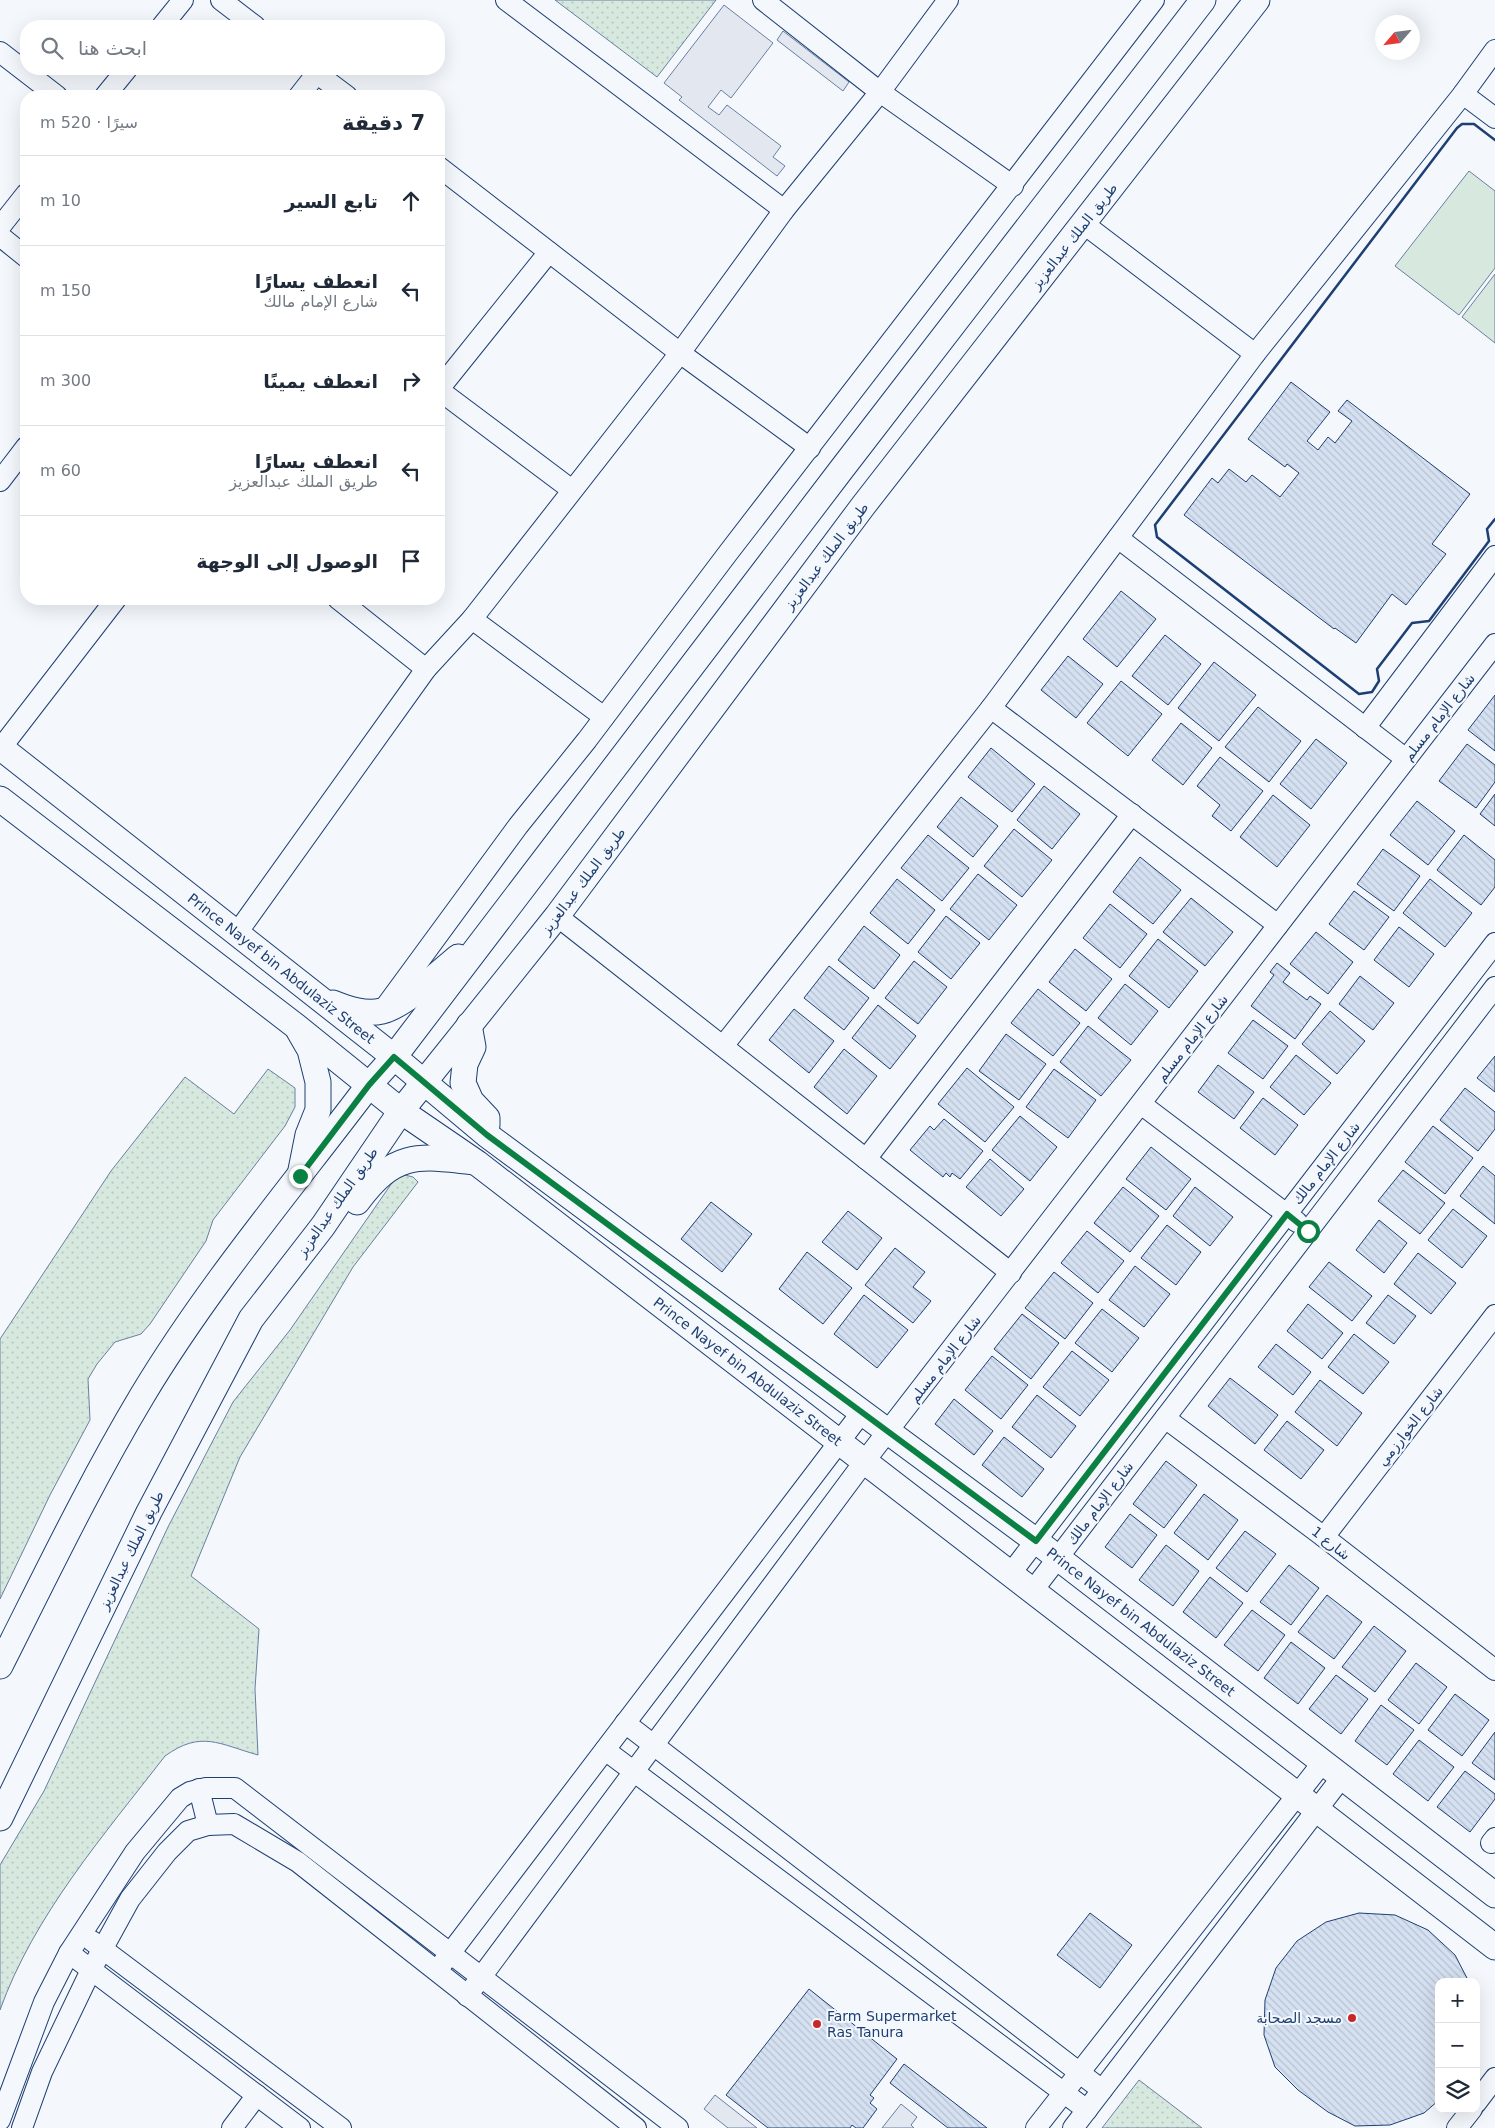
<!DOCTYPE html>
<html lang="ar">
<head>
<meta charset="utf-8">
<style>
	body { margin:0; font-family:"DejaVu Sans","Noto Sans Arabic",sans-serif; background:#f6f6f7; color:#1f2937; direction:rtl }
	.controls { position:absolute; right:15px; bottom:15px; display:grid; overflow:hidden; border-radius:10px; box-shadow:0 5px 20px #0002 }
	.controls button { width:45px; height:45px; display:grid; place-items:center; padding:0; border:0; border-bottom:1px solid #e0e1e3; background:#fff; color:#1f2937; font:25px sans-serif }
	.compass { position:absolute; left:1375px; top:15px; width:45px; height:45px; border-radius:50%; background:#fff; box-shadow:0 5px 20px #0002; rotate:242deg }
	.stop { position:absolute; width:15px; height:15px; margin:-11px; border:4px solid #0b8043; border-radius:50%; background:#fff }
	.stop.end { background:#0b8043; border-color:#fff; box-shadow:0 1px 5px #0008 }
	.list { margin:0; padding:0; list-style:none }
	h2 { display:flex; justify-content:space-between; align-items:center; height:65px; margin:0; padding:0 20px; font-size:21px }
	h2 small { font-size:16px; font-weight:400; color:#747a83 }
	.list li { display:grid; grid-template-columns:32px 1fr auto; gap:15px; align-items:center; box-sizing:border-box; height:90px; padding:0 20px; border-top:1px solid #e0e1e3 }
	.list b { display:block; font-size:19px; white-space:nowrap }
	.list p { margin:0; font-size:16px; white-space:nowrap; color:#747a83 }
	.list em { font-size:16px; font-style:normal; color:#747a83 }
	.icon { flex:none; width:28px; height:28px; fill:none; stroke:currentColor; stroke-width:2; stroke-linecap:round; stroke-linejoin:round }
	.map { position:relative; flex:none; width:1495px; height:2128px; overflow:hidden; direction:ltr }
	.search { position:absolute; background:#fff; box-shadow:0 5px 20px #0002; left:20px; top:20px; width:425px; height:55px; display:flex; align-items:center; gap:12px; box-sizing:border-box; padding:0 18px; border-radius:20px; color:#747a83; font-size:19px }
	.panel { position:absolute; background:#fff; box-shadow:0 5px 20px #0002; left:20px; top:90px; width:425px; height:515px; border-radius:20px; direction:rtl }
	.map>svg:first-child { display:block }
	.grass { fill:url(#grass-dots); stroke:#687fa3 }
	.pitch { fill:#d7e8df; stroke:#687fa3 }
	.parking { fill:#e3e8f0; stroke:#687fa3 }
	.building { fill:url(#building-back-hatch); stroke:#1d3f73 }
	.lines { fill:none; stroke-linecap:round; stroke-linejoin:round }
	.minor-casing { stroke:#1d3f73; stroke-width:22 }
	.major-casing { stroke:#1d3f73; stroke-width:27 }
	.minor { stroke:#f4f7fb; stroke-width:20 }
	.major { stroke:#f4f7fb; stroke-width:25 }
	.wall { stroke:#1d3f73; stroke-width:2.5 }
	.route { stroke:#0b8043; stroke-width:6 }
	.poi-dot { fill:#c62828; stroke:#f4f7fb; stroke-width:2 }
	.labels { text-anchor:middle; dominant-baseline:central; stroke-width:4; stroke-linejoin:round; paint-order:stroke }
	.street-label { font-size:14px; fill:#1d3f73; stroke:#f4f7fb }
	.poi-label { font-size:14px; fill:#1d3f73; stroke:#f4f7fb; text-anchor:start }
</style>
</head>
<body>
<div class="map">
<svg width="1495" height="2128" viewBox="0 0 1495 2128">
	<defs>
		<pattern id="grass-dots" width="8" height="8" patternUnits="userSpaceOnUse" patternTransform="scale(1.25)"><rect width="8" height="8" fill="#d7e8df"/><path d="M2 2h.1M6 6h.1" fill="none" stroke="#b8c8c3" stroke-width="1.8" stroke-linecap="round"/></pattern>
		<pattern id="building-back-hatch" width="6" height="6" patternUnits="userSpaceOnUse" patternTransform="scale(1.25)"><rect width="6" height="6" fill="#d5e0f0"/><path d="M-1 5l2 2M0 0l6 6M5-1l2 2" fill="none" stroke="#b6c1d1"/></pattern>
	</defs>
	<rect width="100%" height="100%" fill="#f4f7fb"/>
	<g class="grass">
		<polygon points="555,0 716,0 657,77"/>
		<polygon points="268,1069 295,1088 295,1107 285,1126 213,1220 206,1241 150,1324 141,1334 115,1342 97,1364 88,1379 90,1420 50,1495 0,1599 0,1339 111,1171 185,1077 234,1114"/>
		<path d="M405,1175L413,1177L418,1182L353,1267L240,1457L191,1576L259,1629L255,1689L258,1755C219,1744 201,1730 165,1756C104,1835 34,1915 0,2010V1865L44,1791L168,1527L233,1402L290,1330L394,1180Z"/>
		<polygon points="1139,2080 1202,2128 1102,2128"/>
	</g>
	<g class="pitch">
		<polygon points="1469,171 1495,191 1495,268 1459,315 1395,266"/>
		<polygon points="1495,274 1495,343 1462,317"/>
	</g>
	<g class="parking">
		<polygon points="724,5 773,43 731,98 721,90 708,107 719,115 727,105 781,146 773,157 785,166 777,176 679,100 682,97 664,83"/>
		<polygon points="783,31 849,82 843,91 777,40"/>
		<polygon points="715,2095 757,2128 728,2128 704,2109"/>
		<polygon points="901,2104 917,2117 911,2125 914,2128 882,2128"/>
	</g>
	<g class="building">
		<polygon points="1291,382 1330,412 1307,441 1318,450 1328,437 1335,443 1352,421 1338,411 1347,400 1470,494 1432,544 1446,554 1406,605 1392,594 1356,643 1335,628 1334,629 1184,515 1212,478 1218,483 1229,469 1246,482 1252,475 1280,497 1299,473 1287,464 1285,467 1248,439"/>
		<polygon points="1121,591 1156,619 1117,667 1083,639"/>
		<polygon points="1165,635 1201,664 1168,705 1132,676"/>
		<polygon points="1068,656 1103,684 1076,718 1041,690"/>
		<polygon points="1214,662 1256,695 1219,741 1178,708"/>
		<polygon points="1121,681 1162,714 1128,756 1087,723"/>
		<polygon points="1495,695 1495,751 1468,730"/>
		<polygon points="1258,707 1301,741 1269,782 1225,747"/>
		<polygon points="1181,723 1212,748 1183,785 1152,760"/>
		<polygon points="1316,739 1347,763 1311,809 1280,784"/>
		<polygon points="1467,744 1495,765 1495,782 1476,808 1439,781"/>
		<polygon points="991,748 1035,784 1012,812 968,777"/>
		<polygon points="1220,757 1263,791 1231,831 1212,816 1220,805 1197,786"/>
		<polygon points="1044,786 1080,814 1052,849 1017,820"/>
		<polygon points="1495,794 1495,826 1480,814"/>
		<polygon points="1273,795 1310,825 1277,867 1240,837"/>
		<polygon points="961,797 998,826 973,857 937,827"/>
		<polygon points="1417,801 1455,831 1428,865 1390,835"/>
		<polygon points="1014,829 1052,860 1022,897 984,866"/>
		<polygon points="928,835 969,868 942,901 901,868"/>
		<polygon points="1464,835 1495,860 1495,887 1481,905 1437,870"/>
		<polygon points="1383,849 1420,876 1394,911 1357,884"/>
		<polygon points="1140,857 1181,890 1153,924 1113,892"/>
		<polygon points="978,874 1017,905 989,940 950,909"/>
		<polygon points="897,879 935,910 908,944 870,913"/>
		<polygon points="1430,879 1472,913 1445,947 1403,913"/>
		<polygon points="1354,891 1389,917 1364,950 1329,924"/>
		<polygon points="1191,898 1233,932 1205,966 1163,932"/>
		<polygon points="1110,904 1147,934 1120,968 1083,938"/>
		<polygon points="946,916 980,943 951,979 918,952"/>
		<polygon points="864,926 900,955 874,989 838,960"/>
		<polygon points="1399,927 1434,954 1409,987 1374,960"/>
		<polygon points="1316,932 1353,962 1328,994 1290,964"/>
		<polygon points="1158,939 1198,971 1169,1008 1129,976"/>
		<polygon points="1075,949 1112,979 1086,1011 1049,982"/>
		<polygon points="914,961 947,987 918,1024 885,998"/>
		<polygon points="1277,963 1290,973 1283,982 1307,1000 1310,996 1321,1004 1295,1039 1251,1006 1274,975 1270,972"/>
		<polygon points="829,966 869,998 844,1030 804,998"/>
		<polygon points="1360,976 1394,1003 1373,1030 1339,1004"/>
		<polygon points="1125,984 1158,1011 1131,1045 1098,1018"/>
		<polygon points="1038,989 1080,1023 1053,1056 1011,1023"/>
		<polygon points="878,1005 916,1036 890,1069 852,1038"/>
		<polygon points="794,1009 834,1041 809,1073 769,1040"/>
		<polygon points="1330,1011 1365,1041 1337,1074 1302,1044"/>
		<polygon points="1253,1020 1288,1046 1263,1079 1228,1053"/>
		<polygon points="1088,1026 1131,1060 1101,1096 1060,1062"/>
		<polygon points="1006,1034 1046,1064 1019,1100 979,1071"/>
		<polygon points="844,1049 877,1076 847,1114 814,1087"/>
		<polygon points="1296,1055 1331,1083 1304,1115 1270,1087"/>
		<polygon points="1495,1056 1495,1092 1477,1078"/>
		<polygon points="1218,1065 1254,1092 1234,1119 1198,1092"/>
		<polygon points="967,1068 1014,1107 985,1142 938,1104"/>
		<polygon points="1054,1069 1096,1100 1068,1138 1026,1107"/>
		<polygon points="1465,1088 1495,1112 1495,1129 1478,1151 1440,1120"/>
		<polygon points="1263,1098 1298,1125 1275,1155 1240,1128"/>
		<polygon points="1020,1116 1057,1147 1030,1181 992,1150"/>
		<polygon points="944,1119 983,1151 960,1179 952,1173 950,1177 946,1173 943,1177 910,1150 930,1126 934,1130"/>
		<polygon points="1433,1126 1473,1158 1445,1194 1405,1162"/>
		<polygon points="1151,1147 1191,1179 1166,1210 1126,1179"/>
		<polygon points="990,1159 1024,1189 1001,1216 966,1187"/>
		<polygon points="1483,1166 1495,1176 1495,1224 1460,1196"/>
		<polygon points="1403,1170 1445,1203 1420,1234 1378,1201"/>
		<polygon points="1123,1187 1159,1216 1130,1252 1094,1223"/>
		<polygon points="1195,1187 1233,1217 1210,1246 1173,1216"/>
		<polygon points="711,1202 752,1234 722,1272 681,1239"/>
		<polygon points="1453,1209 1487,1236 1462,1268 1428,1240"/>
		<polygon points="848,1211 882,1238 857,1270 822,1242"/>
		<polygon points="1379,1220 1407,1243 1384,1273 1356,1250"/>
		<polygon points="1167,1225 1201,1252 1176,1285 1141,1258"/>
		<polygon points="1087,1231 1124,1261 1098,1293 1061,1263"/>
		<polygon points="895,1248 925,1272 913,1287 931,1301 913,1323 865,1285"/>
		<polygon points="807,1252 852,1288 823,1324 779,1289"/>
		<polygon points="1418,1253 1456,1283 1431,1314 1394,1284"/>
		<polygon points="1329,1262 1372,1296 1352,1321 1309,1287"/>
		<polygon points="1135,1266 1170,1294 1144,1327 1109,1300"/>
		<polygon points="1054,1272 1093,1303 1065,1339 1025,1308"/>
		<polygon points="864,1295 908,1330 877,1368 834,1334"/>
		<polygon points="1388,1295 1416,1316 1394,1344 1366,1323"/>
		<polygon points="1308,1304 1343,1333 1322,1359 1287,1331"/>
		<polygon points="1102,1309 1139,1338 1112,1372 1075,1343"/>
		<polygon points="1022,1314 1059,1343 1031,1379 994,1349"/>
		<polygon points="1354,1334 1389,1362 1363,1394 1328,1367"/>
		<polygon points="1276,1344 1311,1372 1293,1395 1258,1367"/>
		<polygon points="1072,1351 1109,1380 1080,1416 1043,1387"/>
		<polygon points="992,1356 1028,1385 1001,1419 965,1390"/>
		<polygon points="1230,1378 1278,1415 1255,1444 1208,1406"/>
		<polygon points="1320,1380 1362,1413 1337,1446 1295,1412"/>
		<polygon points="1037,1395 1076,1426 1051,1458 1012,1427"/>
		<polygon points="954,1399 993,1431 974,1455 935,1424"/>
		<polygon points="1287,1421 1324,1450 1301,1479 1264,1450"/>
		<polygon points="1004,1437 1044,1469 1022,1497 982,1465"/>
		<polygon points="1166,1461 1197,1485 1164,1528 1133,1504"/>
		<polygon points="1204,1494 1238,1520 1208,1560 1174,1533"/>
		<polygon points="1130,1514 1157,1535 1132,1568 1105,1547"/>
		<polygon points="1245,1531 1276,1554 1247,1592 1216,1568"/>
		<polygon points="1166,1545 1199,1571 1173,1606 1139,1580"/>
		<polygon points="1289,1565 1319,1588 1291,1625 1260,1602"/>
		<polygon points="1210,1577 1243,1603 1216,1638 1183,1612"/>
		<polygon points="1327,1595 1362,1622 1334,1659 1298,1632"/>
		<polygon points="1252,1610 1285,1635 1258,1671 1224,1645"/>
		<polygon points="1374,1626 1406,1651 1375,1692 1342,1667"/>
		<polygon points="1291,1642 1325,1668 1298,1704 1264,1678"/>
		<polygon points="1416,1663 1447,1687 1419,1724 1388,1700"/>
		<polygon points="1336,1675 1368,1699 1341,1734 1309,1709"/>
		<polygon points="1455,1694 1489,1720 1462,1756 1428,1730"/>
		<polygon points="1381,1705 1414,1730 1387,1765 1355,1741"/>
		<polygon points="1495,1732 1495,1780 1472,1763"/>
		<polygon points="1419,1740 1454,1767 1428,1801 1393,1774"/>
		<polygon points="1465,1771 1495,1794 1495,1799 1470,1832 1437,1807"/>
		<polygon points="1090,1913 1132,1945 1100,1988 1057,1955"/>
		<polygon points="1359,1913 1395,1915 1428,1930 1455,1955 1469,1982 1439,1982 1439,2100 1424,2113 1390,2125 1355,2126 1328,2112 1298,2090 1275,2067 1264,2035 1265,2000 1276,1968 1297,1941 1326,1922"/>
		<polygon points="809,1989 897,2059 870,2095 874,2098 870,2103 877,2109 863,2128 856,2128 852,2125 850,2128 768,2128 726,2095"/>
		<polygon points="904,2064 987,2128 948,2128 890,2083"/>
	</g>
	<g class="lines">
		<defs>
			<g id="minor">
				<polyline points="221,0 255,26"/>
				<polyline points="506,0 784,210"/>
				<polyline points="763,0 880,92 1013,186"/>
				<polyline points="162,26 183,0"/>
				<polyline points="0,52 57,96"/>
				<polyline points="311,69 347,96"/>
				<polyline points="1463,94 1495,118"/>
				<polyline points="105,96 127,69"/>
				<polyline points="299,96 317,73"/>
				<polyline points="439,167 680,353 810,448"/>
				<polyline points="1084,224 1255,354"/>
				<polyline points="0,227 26,194"/>
				<polyline points="0,236 26,257"/>
				<polyline points="439,389 549,252"/>
				<polyline points="439,390 572,490"/>
				<polyline points="0,481 26,447"/>
				<polyline points="1118,538 1406,759"/>
				<polyline points="338,599 426,669"/>
				<polyline points="472,619 604,717"/>
				<polyline points="991,708 1278,925"/>
				<polyline points="1365,728 1495,556"/>
				<polyline points="1,748 116,599"/>
				<polyline points="557,916 1011,1273"/>
				<polyline points="237,933 426,669 472,619 680,353 784,210 880,92 948,0"/>
				<polyline points="383,1010 518,826 587,740 728,553 1154,0"/>
				<polyline points="723,1046 991,708 1255,354 1463,94 1495,50"/>
				<polyline points="1141,1104 1297,1222"/>
				<polyline points="866,1159 1132,814"/>
				<polyline points="1165,1418 1324,1537 1495,1670"/>
				<polyline points="1324,1537 1495,1315"/>
				<polyline points="1011,1573 1495,943"/>
				<polyline points="1034,1589 1495,987"/>
				<polyline points="625,1723 1102,2090"/>
				<polyline points="605,1750 1087,2110"/>
				<polyline points="199,1789 208,1825"/>
				<polyline points="1491,1843 1495,1838"/>
				<polyline points="92,1941 341,2128"/>
				<polyline points="442,1964 862,1412"/>
				<polyline points="467,1996 864,1462 1495,644"/>
				<polyline points="1476,2103 1495,2078"/>
				<polyline points="0,2120 44,2002 69,1953"/>
				<polyline points="22,2128 42,2072 91,1970 130,1899 167,1852 188,1831 208,1825 234,1824 298,1862 636,2128"/>
				<polyline points="232,2128 257,2095"/>
				<polyline points="300,2128 69,1953 135,1852 180,1798 190,1792 206,1788 235,1788 678,2128"/>
				<polyline points="1036,2128 1323,1762"/>
				<polyline points="1073,2128 1342,1777"/>
				<polyline points="1457,2128 1472,2109"/>
			</g>
			<g id="major">
				<path id="s1" d="M0,747L394,1057L487,1135L1036,1541L1495,1895"/>
				<path id="s2" d="M0,799L297,1027L401,1111L477,1163L1495,1947"/>
				<path d="M333,1003C348,1009 365,1015 382,1011C404,1006 440,972 458,957"/>
				<polyline points="469,1025 473,1047 465,1064 463,1083 471,1101 487,1118 487,1125"/>
				<polyline points="299,1031 310,1050 318,1082 318,1110 308,1135 301,1170"/>
				<path d="M357,1202C394,1152 416,1155 474,1162"/>
				<path d="M0,1666C46,1575 90,1483 142,1396C208,1286 292,1187 369,1085L394,1057L841,470L1203,0"/>
				<polyline points="0,1818 149,1512 251,1319 323,1226 401,1111 557,916 863,506 1257,0"/>
			</g>
		</defs>
		<use href="#minor" class="minor-casing"/>
		<use href="#major" class="major-casing"/>
		<use href="#minor" class="minor"/>
		<use href="#major" class="major"/>
		<polyline class="wall" points="1495,140 1474,124 1462,124 1457,128 1155,525 1157,537 1359,694 1372,692 1379,681 1377,669 1412,623 1429,621 1489,541 1487,529 1495,519"/>
	</g>
	<g class="lines">
		<polyline class="route" points="300,1176 369,1085 394,1057 487,1135 1036,1541 1287,1214 1308,1231"/>
	</g>
	<g class="poi-dot">
		<circle cx="1352" cy="2018" r="5"/>
		<circle cx="817" cy="2024" r="5"/>
	</g>
	<g class="labels">
		<g class="street-label">
			<text transform="translate(1074 236) rotate(-52)">طريق الملك عبدالعزيز</text>
			<text transform="translate(826 556) rotate(-53)">طريق الملك عبدالعزيز</text>
			<text transform="translate(1439 717) rotate(-52)">شارع الإمام مسلم</text>
			<text transform="translate(583 881) rotate(-53)">طريق الملك عبدالعزيز</text>
			<text stroke="none"><textPath href="#s1" startOffset="358">Prince Nayef bin Abdulaziz Street</textPath></text>
			<text transform="translate(1192 1038) rotate(-52)">شارع الإمام مسلم</text>
			<text transform="translate(1326 1163) rotate(-52)">شارع الإمام مالك</text>
			<text transform="translate(337 1202) rotate(-55)">طريق الملك عبدالعزيز</text>
			<text transform="translate(945 1359) rotate(-52)">شارع الإمام مسلم</text>
			<text stroke="none"><textPath href="#s2" startOffset="942">Prince Nayef bin Abdulaziz Street</textPath></text>
			<text transform="translate(1410 1426) rotate(-52)">شارع الخوارزمي</text>
			<text transform="translate(1100 1503) rotate(-53)">شارع الإمام مالك</text>
			<text transform="translate(1331 1543) rotate(38)">شارع 1</text>
			<text transform="translate(131 1550) rotate(-64)">طريق الملك عبدالعزيز</text>
			<text stroke="none"><textPath href="#s1" startOffset="1438">Prince Nayef bin Abdulaziz Street</textPath></text>
		</g>
		<g class="poi-label">
			<text x="827" y="2016">Farm Supermarket<tspan x="827" dy="16">Ras Tanura</tspan></text>
			<text x="1342" y="2018" text-anchor="end">مسجد الصحابة</text>
		</g>
	</g>
</svg>
<div class="controls">
<button>+</button>
<button>−</button>
<button><svg class="icon" aria-label="layers" viewBox="0 0 24 24"><path d="M12 4l9 5-9 5-9-5zM3 14l9 5 9-5"/></svg></button>
</div>
<svg class="compass" viewBox="-18 -18 36 36"><path d="M0-13l5 13h-10z" fill="#e53935"/><path d="M0 13l5-13h-10z" fill="#747a83"/></svg>
<div class="stop" style="left:1308px;top:1231px"></div>
<div class="stop end" style="left:300px;top:1176px"></div>
<div class="search"><svg class="icon" aria-label="search" viewBox="0 0 24 24"><circle cx="10" cy="10" r="6"/><path d="M15 15l6 6"/></svg>ابحث هنا</div>
<section class="panel">
<h2>7 دقيقة<small>سيرًا · 520 m</small></h2>
<ul class="list">
<li><svg class="icon" aria-label="ahead" viewBox="0 0 24 24"><path d="M12 20V5M6 11l6-6 6 6"/></svg><div><b>تابع السير</b></div><em>10 m</em></li>
<li><svg class="icon" aria-label="left" viewBox="0 0 24 24"><path d="M17 20v-9H6M10 6l-5 5 5 5"/></svg><div><b>انعطف يسارًا</b><p>شارع الإمام مالك</p></div><em>150 m</em></li>
<li><svg class="icon" aria-label="right" viewBox="0 0 24 24"><path d="M7 20v-9h11M14 6l5 5-5 5"/></svg><div><b>انعطف يمينًا</b></div><em>300 m</em></li>
<li><svg class="icon" aria-label="left" viewBox="0 0 24 24"><path d="M17 20v-9H6M10 6l-5 5 5 5"/></svg><div><b>انعطف يسارًا</b><p>طريق الملك عبدالعزيز</p></div><em>60 m</em></li>
<li><svg class="icon" aria-label="arrive" viewBox="0 0 24 24"><path d="M6 21V4h12l-3 4 3 4H6"/></svg><div><b>الوصول إلى الوجهة</b></div></li>
</ul>
</section>
</div>
</body>
</html>
